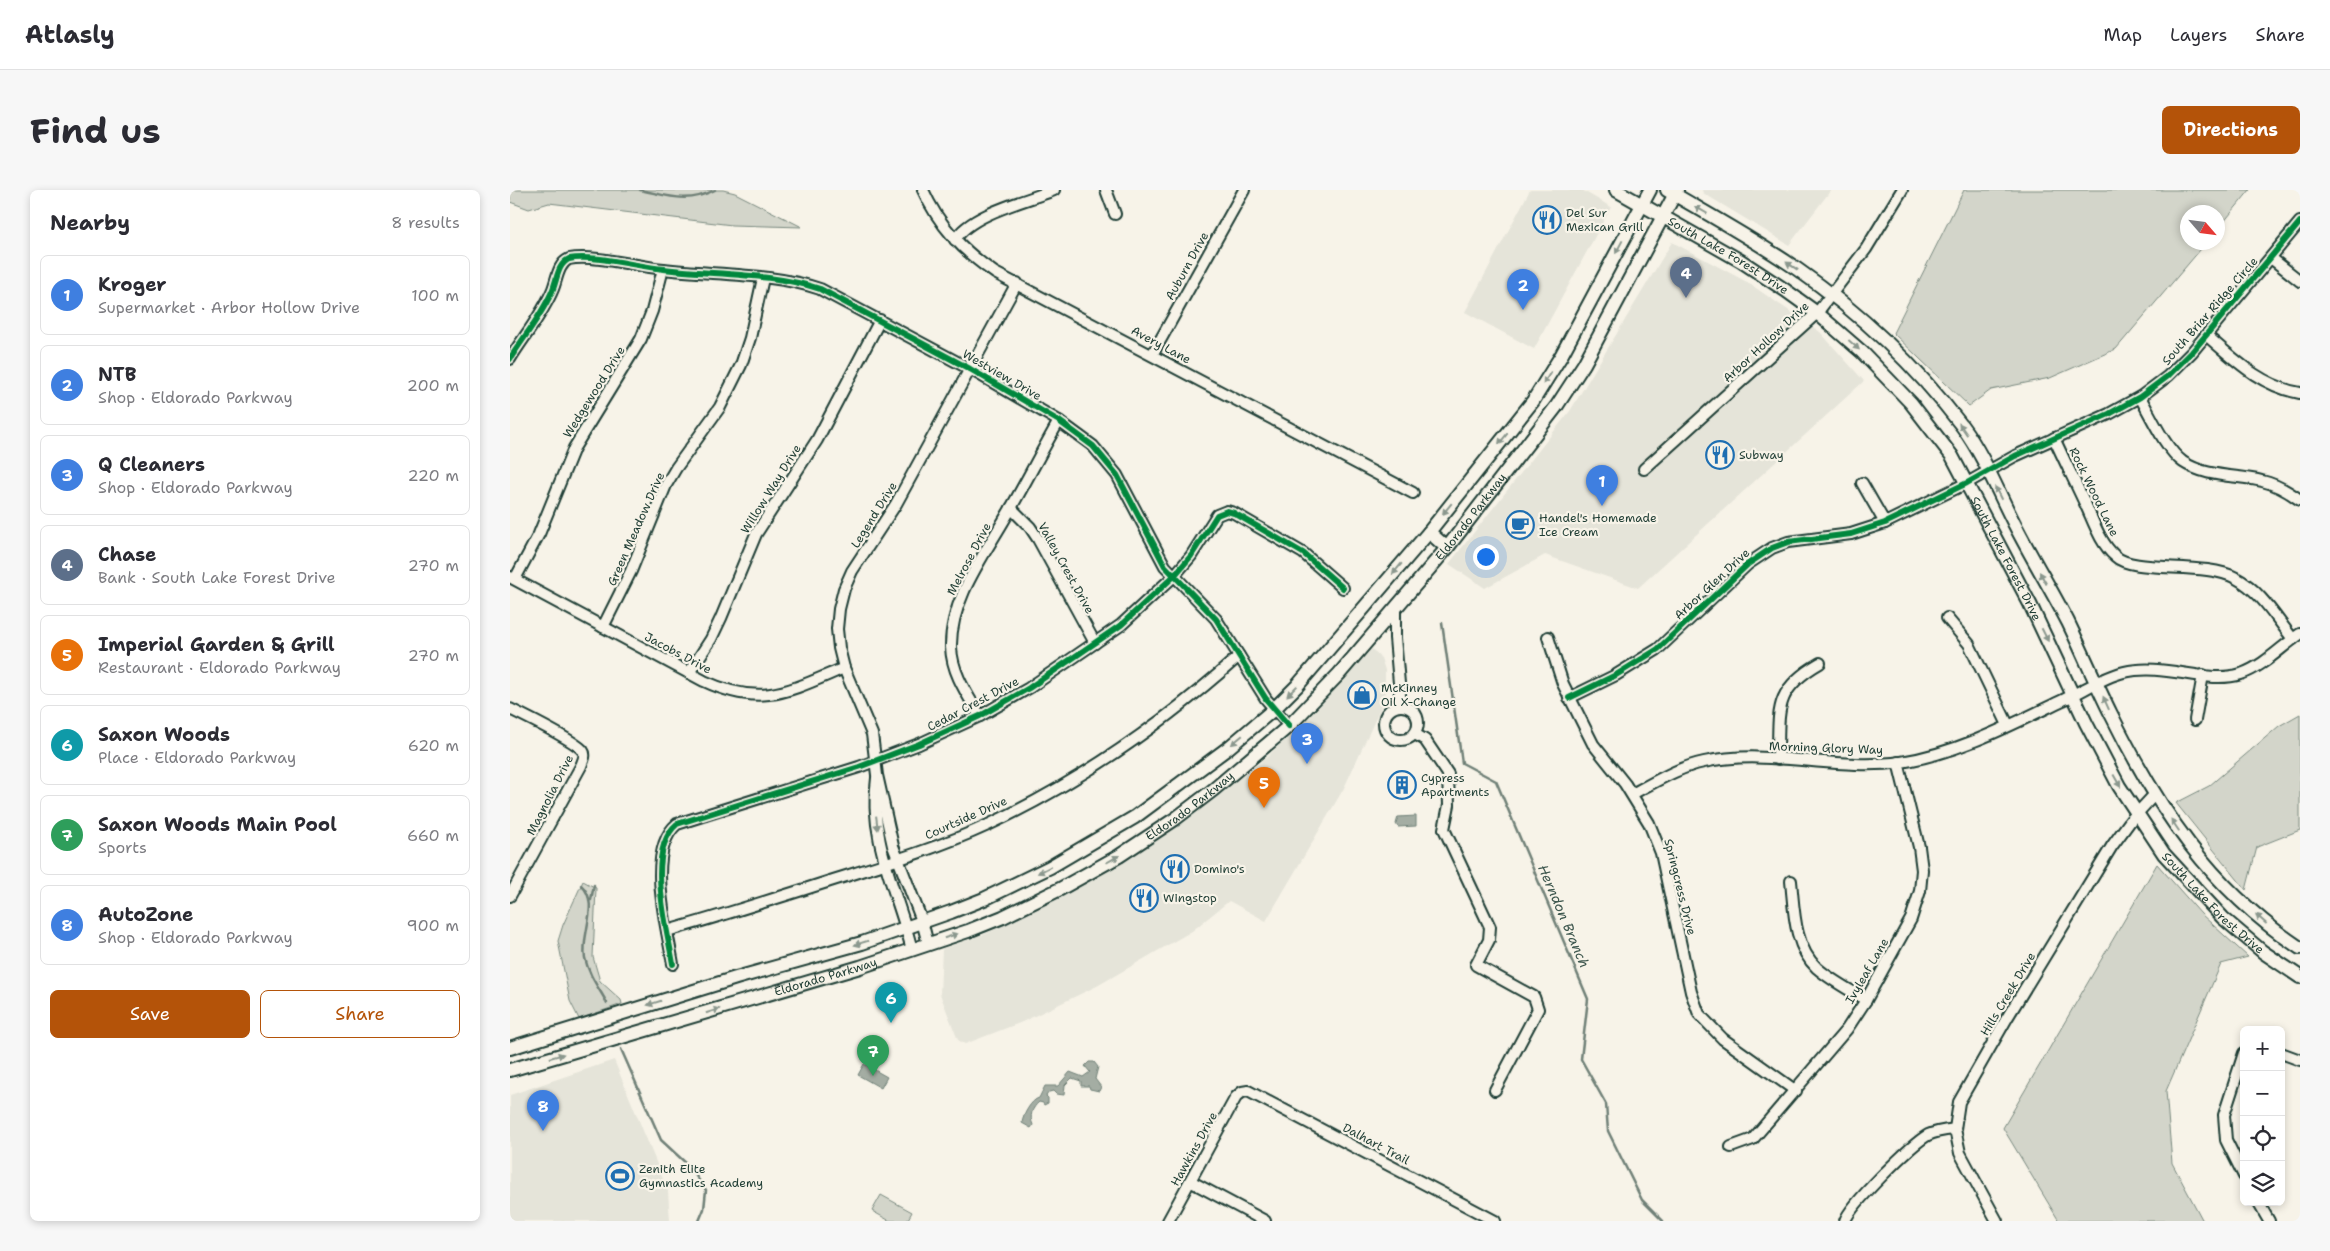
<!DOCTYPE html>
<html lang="en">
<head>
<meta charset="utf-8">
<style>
	body { margin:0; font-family:"Shantell Sans",sans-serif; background:#f7f7f7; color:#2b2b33 }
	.controls { position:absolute; right:15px; bottom:15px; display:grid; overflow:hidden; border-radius:8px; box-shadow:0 2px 8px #0003 }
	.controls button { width:45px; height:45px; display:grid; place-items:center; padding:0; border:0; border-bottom:1px solid #e1e1e2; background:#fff; color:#2b2b33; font:25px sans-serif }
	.compass { position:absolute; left:1670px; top:15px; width:45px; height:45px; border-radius:50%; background:#fff; box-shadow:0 2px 8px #0003; rotate:118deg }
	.you { position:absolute; left:975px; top:366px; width:18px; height:18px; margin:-12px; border:4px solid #fff; border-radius:50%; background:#1a73e8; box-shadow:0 0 0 8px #1a73e833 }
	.badge { display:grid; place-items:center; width:32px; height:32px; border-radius:50%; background:#b45309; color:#fff; font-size:16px; font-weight:700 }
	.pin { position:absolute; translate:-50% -41px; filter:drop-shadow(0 1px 2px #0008) }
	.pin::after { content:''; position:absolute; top:26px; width:18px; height:15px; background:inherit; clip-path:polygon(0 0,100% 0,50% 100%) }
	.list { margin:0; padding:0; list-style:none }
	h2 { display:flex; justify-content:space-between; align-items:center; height:65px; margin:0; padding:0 20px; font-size:21px }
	h2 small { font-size:16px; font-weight:400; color:#7c7c81 }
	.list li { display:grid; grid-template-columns:32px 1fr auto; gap:15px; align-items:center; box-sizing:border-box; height:80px; margin:0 10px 10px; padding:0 10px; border:1px solid #e1e1e2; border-radius:8px }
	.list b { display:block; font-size:19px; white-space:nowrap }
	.list p { margin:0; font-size:16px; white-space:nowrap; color:#7c7c81 }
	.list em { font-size:16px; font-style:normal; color:#7c7c81 }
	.actions { display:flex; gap:10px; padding:15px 20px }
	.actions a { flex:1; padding:11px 0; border:1px solid #b45309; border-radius:8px; text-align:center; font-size:18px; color:#b45309 }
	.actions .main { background:#b45309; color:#fff }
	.icon { flex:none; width:28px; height:28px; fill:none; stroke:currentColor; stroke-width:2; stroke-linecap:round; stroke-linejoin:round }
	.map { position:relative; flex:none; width:1790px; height:1031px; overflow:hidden; border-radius:8px }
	header { display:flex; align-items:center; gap:30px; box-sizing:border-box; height:70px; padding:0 25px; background:#fff; border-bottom:1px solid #e1e1e2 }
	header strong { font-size:24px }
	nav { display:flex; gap:28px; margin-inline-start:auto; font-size:18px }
	.intro { display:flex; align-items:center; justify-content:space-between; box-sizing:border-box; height:120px; padding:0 30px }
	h1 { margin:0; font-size:35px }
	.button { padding:12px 22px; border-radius:8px; background:#b45309; color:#fff; font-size:18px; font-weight:700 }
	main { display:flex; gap:30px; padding:0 30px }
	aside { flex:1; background:#fff; border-radius:8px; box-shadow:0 2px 8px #0003 }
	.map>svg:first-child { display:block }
	.built { fill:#e5e4d9 }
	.green { fill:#d3d5ca; stroke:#79897f }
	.water { fill:#a4ada3; stroke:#6f8077 }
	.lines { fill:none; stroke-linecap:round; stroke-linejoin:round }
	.stream { stroke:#6f8077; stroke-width:2.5 }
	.minor-casing { stroke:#1f3d34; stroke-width:14 }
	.major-casing { stroke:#1f3d34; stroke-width:16 }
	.minor { stroke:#f7f3e8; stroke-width:10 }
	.major { stroke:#f7f3e8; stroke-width:12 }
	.cycleway-casing { stroke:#f7f3e8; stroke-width:9 }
	.cycleway { stroke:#00873e; stroke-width:6 }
	.oneway { fill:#8b988e }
	.labels { text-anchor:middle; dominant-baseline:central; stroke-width:4.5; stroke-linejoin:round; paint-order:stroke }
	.poi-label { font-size:12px; fill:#1f3d34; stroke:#f7f3e8; text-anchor:start }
	.street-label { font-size:12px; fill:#1f3d34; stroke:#f7f3e8 }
	.water-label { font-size:14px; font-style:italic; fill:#405950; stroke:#f7f3e8 }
</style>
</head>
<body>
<header>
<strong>Atlasly</strong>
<nav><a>Map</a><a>Layers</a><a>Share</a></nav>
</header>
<div class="intro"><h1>Find us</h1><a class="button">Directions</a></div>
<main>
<aside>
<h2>Nearby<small>8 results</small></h2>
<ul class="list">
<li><span class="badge" style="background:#3f7fe0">1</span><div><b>Kroger</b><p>Supermarket · Arbor Hollow Drive</p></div><em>100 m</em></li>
<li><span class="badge" style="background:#3f7fe0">2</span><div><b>NTB</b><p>Shop · Eldorado Parkway</p></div><em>200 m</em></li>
<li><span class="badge" style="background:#3f7fe0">3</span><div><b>Q Cleaners</b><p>Shop · Eldorado Parkway</p></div><em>220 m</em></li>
<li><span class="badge" style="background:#5c6f8a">4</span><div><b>Chase</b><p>Bank · South Lake Forest Drive</p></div><em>270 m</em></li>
<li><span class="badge" style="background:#e8710a">5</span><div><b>Imperial Garden &amp; Grill</b><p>Restaurant · Eldorado Parkway</p></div><em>270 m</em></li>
<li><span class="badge" style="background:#0f9aa8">6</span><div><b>Saxon Woods</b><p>Place · Eldorado Parkway</p></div><em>620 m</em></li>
<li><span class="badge" style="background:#2e9e5b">7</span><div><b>Saxon Woods Main Pool</b><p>Sports</p></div><em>660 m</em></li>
<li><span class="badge" style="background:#3f7fe0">8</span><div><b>AutoZone</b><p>Shop · Eldorado Parkway</p></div><em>900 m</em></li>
</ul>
<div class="actions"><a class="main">Save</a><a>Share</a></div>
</aside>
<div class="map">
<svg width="1790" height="1031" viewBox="0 0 1790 1031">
	<rect width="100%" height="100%" fill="#f7f3e8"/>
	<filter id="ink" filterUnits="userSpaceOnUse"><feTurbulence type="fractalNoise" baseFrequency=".02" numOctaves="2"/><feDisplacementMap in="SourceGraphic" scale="10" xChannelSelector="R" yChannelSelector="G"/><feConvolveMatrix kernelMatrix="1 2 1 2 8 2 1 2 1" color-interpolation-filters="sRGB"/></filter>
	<g filter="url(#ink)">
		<g class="built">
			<polygon points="1020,0 1072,0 1101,17 1024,159 955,122"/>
			<polygon points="1192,0 1321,0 1279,55 1193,3"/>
			<polygon points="1162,52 1237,92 1310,142 1354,191 1128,398 1035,365 975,398 939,374 1060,221"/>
			<polygon points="862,459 871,468 875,480 875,508 834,598 756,731 719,711 682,741 587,796 512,832 455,854 448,850 430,804 432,759 475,744 520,722 619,669 677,630 757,567 806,520"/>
			<polygon points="104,870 158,1001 160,1031 0,1031 0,905"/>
		</g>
		<g class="green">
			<polygon points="0,0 213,0 225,3 292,37 222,35 39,13 19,19 0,12"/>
			<polygon points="1454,0 1740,0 1708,39 1708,22 1678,22 1678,52 1696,53 1606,159 1540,188 1481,200 1459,216 1383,143"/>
			<polygon points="1790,524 1790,640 1747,657 1736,700 1666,613 1699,596 1769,536"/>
			<polygon points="1647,674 1691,724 1738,767 1711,774 1656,901 1662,973 1693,1031 1549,1031 1493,938"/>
			<polygon points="73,691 86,698 83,767 90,791 111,810 112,814 69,829 60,811 48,751 53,735"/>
			<polygon points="371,1005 402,1022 397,1031 380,1031 362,1021"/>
		</g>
		<g class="water">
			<polygon points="906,626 906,636 888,637 886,634 888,627"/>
			<path d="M579,872H584L588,877L585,889L591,897L589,901L580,899L579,896H571V891L562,888L555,895L554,905L546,904L543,901L539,902L536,906L538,908V913L534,915L533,913L529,912C522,918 519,926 523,935L521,938L512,933C513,925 521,910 529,908L535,896H548L560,882L573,887L580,882L575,876Z"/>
			<polygon points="354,874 377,887 371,898 348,885"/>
		</g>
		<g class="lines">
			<g class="stream">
				<path d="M130,0C159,6 177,14 205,0"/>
				<polyline points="932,433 952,573 986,591 1078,809 1071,869 1096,914 1098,941 1132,1010 1153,1031"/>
				<path d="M71,695C91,713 70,745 75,768C79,786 89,798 97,813"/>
				<polyline points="81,710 84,695"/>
				<polyline points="111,859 151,950 178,975 196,1000 194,1019 189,1031"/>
			</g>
			<defs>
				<g id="minor">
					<path d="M413,0C429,36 453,61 485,83L903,303"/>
					<polyline points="596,0 605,24"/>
					<path d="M445,50C460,24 516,11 544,0"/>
					<polyline points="1761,68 1790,91"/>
					<path d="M1696,145C1725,170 1751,196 1790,203"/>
					<polyline points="642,165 734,0"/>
					<path d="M0,169C14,146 33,124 43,99C47,89 48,74 59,69C84,64 128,77 154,79C203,85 264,83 310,99L460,179L549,231L583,256L607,285L655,376L706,429L756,509L779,536"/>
					<path d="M1630,207C1641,226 1656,260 1673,272C1695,287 1727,285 1752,291C1766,294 1779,302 1790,310"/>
					<path d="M1544,248C1555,272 1567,296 1578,320C1585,336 1592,355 1605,366C1623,384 1695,371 1726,388C1751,401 1766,428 1783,449"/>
					<polyline points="1134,279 1307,123 1356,59 1392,0"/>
					<polyline points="1352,293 1375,333"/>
					<polyline points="501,318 520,337 528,349 585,453"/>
					<path d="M0,387L194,491C252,518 279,501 334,478"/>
					<polyline points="5,389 29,344 64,258 131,149 142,121 153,79"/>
					<polyline points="885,419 885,448 891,516"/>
					<polyline points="1437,428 1459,454 1498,535"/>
					<polyline points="93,437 121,381 156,295 166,278 210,217 231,175 240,148 253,88"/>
					<polyline points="1038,447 1053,494 1083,554 1115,594 1139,633 1151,663 1181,802 1189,824 1213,849 1286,901"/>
					<polyline points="179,483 201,449 211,428 246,344 307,250 370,130"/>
					<polyline points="1059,508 1106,485 1148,459 1238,374 1262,358 1278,352 1341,344 1375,333 1457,293 1505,266 1599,224 1630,207 1658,186 1682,162 1790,32"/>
					<circle cx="891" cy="533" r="17"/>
					<path d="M0,519C14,526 66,551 73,561C76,565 73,571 71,576L0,706"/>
					<path d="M470,526C457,504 442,483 441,457C440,409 475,364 497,325C515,294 531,262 549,231"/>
					<polyline points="1685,530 1693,485"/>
					<polyline points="905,544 915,550 938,584 939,615 934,639 980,737 979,750 966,775 1024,807 1028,819 985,900"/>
					<path d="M1268,569C1269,520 1263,500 1310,473"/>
					<path d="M367,588C358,649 388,703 402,760"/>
					<path d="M1122,604C1145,592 1169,577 1194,572C1259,558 1326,581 1391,572C1448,563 1501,535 1553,510C1573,501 1593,487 1614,482C1655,472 1696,495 1731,484C1754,476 1771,457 1790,444"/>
					<path d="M1281,691C1284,720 1284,757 1307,778C1322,791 1340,800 1356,810"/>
					<path d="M157,741C211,726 264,709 317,692C371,675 426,659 478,635C570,592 653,534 729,466"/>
					<polyline points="418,754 412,731 383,656 367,585 362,544 334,478 329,458 327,439 329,419 334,399 342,381 386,314 507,93"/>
					<path d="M163,774C157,737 135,661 167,634L349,577L409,554L470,526L519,498L611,435L664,386L681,366L707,325L717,321L724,323L793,363L833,398"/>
					<polyline points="1734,863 1714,925 1716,950 1734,986"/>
					<polyline points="1771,863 1790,870"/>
					<polyline points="1221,957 1243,949 1337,839 1356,810 1401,729 1410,701 1412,680 1409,657 1388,572"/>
					<polyline points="680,991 755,1031"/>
					<polyline points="1748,1012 1759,1031"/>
					<polyline points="658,1031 726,907 732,902 738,901 985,1031"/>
					<path d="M1335,1031C1340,1015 1402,954 1418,945C1426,941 1436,940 1445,939"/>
					<polyline points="1487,1031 1450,963 1445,939 1449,912 1497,828 1602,656 1621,630 1645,604"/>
				</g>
				<g id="major">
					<path id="s1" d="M1106,0L1231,71L1275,100L1307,123L1352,162L1401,213L1442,266L1520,414L1576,533L1609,596L1654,664L1713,728L1753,762L1790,787"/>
					<path d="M1157,0C1201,26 1245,50 1287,79C1349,122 1406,176 1452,236C1475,267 1489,305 1507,339C1523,370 1542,401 1558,432C1573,463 1586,494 1601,524C1648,619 1700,698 1790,758"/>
					<polyline points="919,342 937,358"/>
					<polyline points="0,858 226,788 352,753 441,722 474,709 540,677 625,627 718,558 764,519 787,496 919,342 1023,211 1051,166 1140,0"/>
					<path id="s2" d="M0,880L350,777L458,741L493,727L550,699L609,666L665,629L703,600L779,536L829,484L937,358L1046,217L1074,174L1167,0"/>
				</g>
			</defs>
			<use href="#minor" class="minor-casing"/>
			<use href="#major" class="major-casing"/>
			<use href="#minor" class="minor"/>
			<use href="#major" class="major"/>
			<defs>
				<g id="cycleway">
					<path d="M0,169C14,146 33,124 43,99C47,89 48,74 59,69C84,64 128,77 154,79C203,85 264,83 310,99L460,179L549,231L583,256L607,285L655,376L706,429L756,509L779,536"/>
					<polyline points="1059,508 1106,485 1148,459 1238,374 1262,358 1278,352 1341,344 1375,333 1457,293 1505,266 1599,224 1630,207 1658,186 1682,162 1790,32"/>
					<path d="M163,774C157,737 135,661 167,634L349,577L409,554L470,526L519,498L611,435L664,386L681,366L707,325L717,321L724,323L793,363L833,398"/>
				</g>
			</defs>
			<use href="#cycleway" class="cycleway-casing"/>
			<use href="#cycleway" class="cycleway"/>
		</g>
		<defs><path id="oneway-solid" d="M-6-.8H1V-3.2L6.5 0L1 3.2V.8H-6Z" transform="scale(1.25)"/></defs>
		<g class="oneway">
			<use href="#oneway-solid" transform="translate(1191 20) rotate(-150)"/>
			<use href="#oneway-solid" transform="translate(1109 57) rotate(118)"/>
			<use href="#oneway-solid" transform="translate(1282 76) rotate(-146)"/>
			<use href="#oneway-solid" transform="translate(1344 155) rotate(42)"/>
			<use href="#oneway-solid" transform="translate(1037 188) rotate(122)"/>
			<use href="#oneway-solid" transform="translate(1453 239) rotate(-125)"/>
			<use href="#oneway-solid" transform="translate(993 249) rotate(129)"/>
			<use href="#oneway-solid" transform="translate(1488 303) rotate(-116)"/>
			<use href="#oneway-solid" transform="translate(937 319) rotate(129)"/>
			<use href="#oneway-solid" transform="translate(887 379) rotate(130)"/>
			<use href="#oneway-solid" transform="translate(1533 388) rotate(-119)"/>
			<use href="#oneway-solid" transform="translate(1535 445) rotate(63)"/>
			<use href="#oneway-solid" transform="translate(782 501) rotate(135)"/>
			<use href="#oneway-solid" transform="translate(1596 513) rotate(-114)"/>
			<use href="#oneway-solid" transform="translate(727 550) rotate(140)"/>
			<use href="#oneway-solid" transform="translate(1607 591) rotate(61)"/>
			<use href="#oneway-solid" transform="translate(367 633) rotate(83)"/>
			<use href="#oneway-solid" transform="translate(1665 635) rotate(-124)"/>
			<use href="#oneway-solid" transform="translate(603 669) rotate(-30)"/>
			<use href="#oneway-solid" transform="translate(534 680) rotate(153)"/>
			<use href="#oneway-solid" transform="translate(1751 729) rotate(-138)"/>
			<use href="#oneway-solid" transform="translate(441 746) rotate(-18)"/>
			<use href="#oneway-solid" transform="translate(351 753) rotate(162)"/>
			<use href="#oneway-solid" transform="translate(144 813) rotate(163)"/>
			<use href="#oneway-solid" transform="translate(203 821) rotate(-17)"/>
			<use href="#oneway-solid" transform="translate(47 866) rotate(-16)"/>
		</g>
	</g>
	<defs>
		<symbol id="restaurant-ring" viewBox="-11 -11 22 22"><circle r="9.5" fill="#f7f3e8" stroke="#1f6fb2" stroke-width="1.5"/><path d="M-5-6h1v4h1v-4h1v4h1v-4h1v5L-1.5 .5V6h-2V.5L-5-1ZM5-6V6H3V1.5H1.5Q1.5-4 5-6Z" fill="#1f6fb2"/></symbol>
		<symbol id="cafe-ring" viewBox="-11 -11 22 22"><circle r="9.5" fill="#f7f3e8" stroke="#1f6fb2" stroke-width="1.5"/><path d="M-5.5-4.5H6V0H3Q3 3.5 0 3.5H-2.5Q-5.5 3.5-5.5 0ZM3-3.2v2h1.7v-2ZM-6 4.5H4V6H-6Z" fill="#1f6fb2"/></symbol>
		<symbol id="shop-ring" viewBox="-11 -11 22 22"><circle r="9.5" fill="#f7f3e8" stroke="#1f6fb2" stroke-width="1.5"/><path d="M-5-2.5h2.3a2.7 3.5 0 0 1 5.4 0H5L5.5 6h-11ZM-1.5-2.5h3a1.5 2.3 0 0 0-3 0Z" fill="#1f6fb2"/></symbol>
		<symbol id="building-ring" viewBox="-11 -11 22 22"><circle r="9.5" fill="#f7f3e8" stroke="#1f6fb2" stroke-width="1.5"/><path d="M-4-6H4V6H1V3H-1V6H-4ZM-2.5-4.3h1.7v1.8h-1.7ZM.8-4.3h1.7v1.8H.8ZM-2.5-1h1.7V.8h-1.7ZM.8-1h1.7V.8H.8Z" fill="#1f6fb2"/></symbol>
		<symbol id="stadium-ring" viewBox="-11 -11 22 22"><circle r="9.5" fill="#f7f3e8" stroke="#1f6fb2" stroke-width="1.5"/><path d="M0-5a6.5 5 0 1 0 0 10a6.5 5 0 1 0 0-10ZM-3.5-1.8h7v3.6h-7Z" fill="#1f6fb2"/></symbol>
	</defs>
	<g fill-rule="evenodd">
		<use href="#restaurant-ring" x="1021" y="14" width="32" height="32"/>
		<use href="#restaurant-ring" x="1194" y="249" width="32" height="32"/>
		<use href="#cafe-ring" x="994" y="319" width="32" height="32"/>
		<use href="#shop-ring" x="836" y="489" width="32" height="32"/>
		<use href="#building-ring" x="876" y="579" width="32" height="32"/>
		<use href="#restaurant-ring" x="649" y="663" width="32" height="32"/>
		<use href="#restaurant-ring" x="618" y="692" width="32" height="32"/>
		<use href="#stadium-ring" x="94" y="970" width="32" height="32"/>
	</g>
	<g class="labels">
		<g class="poi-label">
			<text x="1056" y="23">Del Sur<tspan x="1056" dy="14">Mexican Grill</tspan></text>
			<text x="1229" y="265">Subway</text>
			<text x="1029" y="328">Handel's Homemade<tspan x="1029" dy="14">Ice Cream</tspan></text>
			<text x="871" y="498">McKinney<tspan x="871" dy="14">Oil X-Change</tspan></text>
			<text x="911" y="588">Cypress<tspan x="911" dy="14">Apartments</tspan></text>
			<text x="684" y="679">Domino's</text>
			<text x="653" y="708">Wingstop</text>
			<text x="129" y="979">Zenith Elite<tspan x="129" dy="14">Gymnastics Academy</tspan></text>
		</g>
		<g class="street-label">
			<text stroke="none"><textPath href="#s1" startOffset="130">South Lake Forest Drive</textPath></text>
			<text transform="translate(677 76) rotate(-61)">Auburn Drive</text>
			<text transform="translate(1700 121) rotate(-49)">South Briar Ridge Circle</text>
			<text transform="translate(1256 152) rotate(-43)">Arbor Hollow Drive</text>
			<text transform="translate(651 155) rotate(28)">Avery Lane</text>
			<text transform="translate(492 185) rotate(30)">Westview Drive</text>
			<text transform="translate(84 202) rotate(-58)">Wedgewood Drive</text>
			<text transform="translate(261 299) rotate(-58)">Willow Way Drive</text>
			<text transform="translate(1584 302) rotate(64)">Rock Wood Lane</text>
			<text transform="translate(364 325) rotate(-58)">Legend Drive</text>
			<text stroke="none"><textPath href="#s2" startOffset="1139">Eldorado Parkway</textPath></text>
			<text transform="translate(126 339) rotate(-66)">Green Meadow Drive</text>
			<text transform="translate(459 369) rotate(-62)">Melrose Drive</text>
			<text stroke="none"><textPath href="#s1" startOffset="549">South Lake Forest Drive</textPath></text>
			<text transform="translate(556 378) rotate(61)">Valley Crest Drive</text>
			<text transform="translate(1202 394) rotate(-43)">Arbor Glen Drive</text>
			<text transform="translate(168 463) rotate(28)">Jacobs Drive</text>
			<text transform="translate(463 514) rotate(-28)">Cedar Crest Drive</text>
			<text transform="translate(1316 558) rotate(2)">Morning Glory Way</text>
			<text transform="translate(40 605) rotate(-63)">Magnolia Drive</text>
			<text stroke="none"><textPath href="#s2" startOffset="734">Eldorado Parkway</textPath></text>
			<text transform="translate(456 628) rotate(-24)">Courtside Drive</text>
			<text transform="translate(1170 697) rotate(76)">Springcress Drive</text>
			<text stroke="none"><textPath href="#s1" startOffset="954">South Lake Forest Drive</textPath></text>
			<text transform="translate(1357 781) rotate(-60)">Ivyleaf Lane</text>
			<text stroke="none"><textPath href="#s2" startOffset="329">Eldorado Parkway</textPath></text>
			<text transform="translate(1498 804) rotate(-59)">Hills Creek Drive</text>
			<text transform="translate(866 954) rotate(28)">Dalhart Trail</text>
			<text transform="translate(684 959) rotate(-61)">Hawkins Drive</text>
		</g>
		<g class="water-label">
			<text transform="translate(1054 726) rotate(67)">Herndon Branch</text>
		</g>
	</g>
</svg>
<div class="controls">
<button>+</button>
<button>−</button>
<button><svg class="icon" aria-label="locate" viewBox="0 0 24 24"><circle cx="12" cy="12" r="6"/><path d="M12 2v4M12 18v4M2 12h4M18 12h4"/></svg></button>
<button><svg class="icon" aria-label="layers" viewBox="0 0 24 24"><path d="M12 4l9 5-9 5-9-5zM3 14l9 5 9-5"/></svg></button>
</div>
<svg class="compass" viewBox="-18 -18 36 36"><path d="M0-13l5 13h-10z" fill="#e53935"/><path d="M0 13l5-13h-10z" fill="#7c7c81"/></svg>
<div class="you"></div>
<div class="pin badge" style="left:1092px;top:316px;background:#3f7fe0">1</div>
<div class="pin badge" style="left:1013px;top:120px;background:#3f7fe0">2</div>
<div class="pin badge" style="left:797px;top:574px;background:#3f7fe0">3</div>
<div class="pin badge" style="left:1176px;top:108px;background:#5c6f8a">4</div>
<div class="pin badge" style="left:754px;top:618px;background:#e8710a">5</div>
<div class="pin badge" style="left:381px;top:833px;background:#0f9aa8">6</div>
<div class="pin badge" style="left:363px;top:886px;background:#2e9e5b">7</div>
<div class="pin badge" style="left:33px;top:941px;background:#3f7fe0">8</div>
</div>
</main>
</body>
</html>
